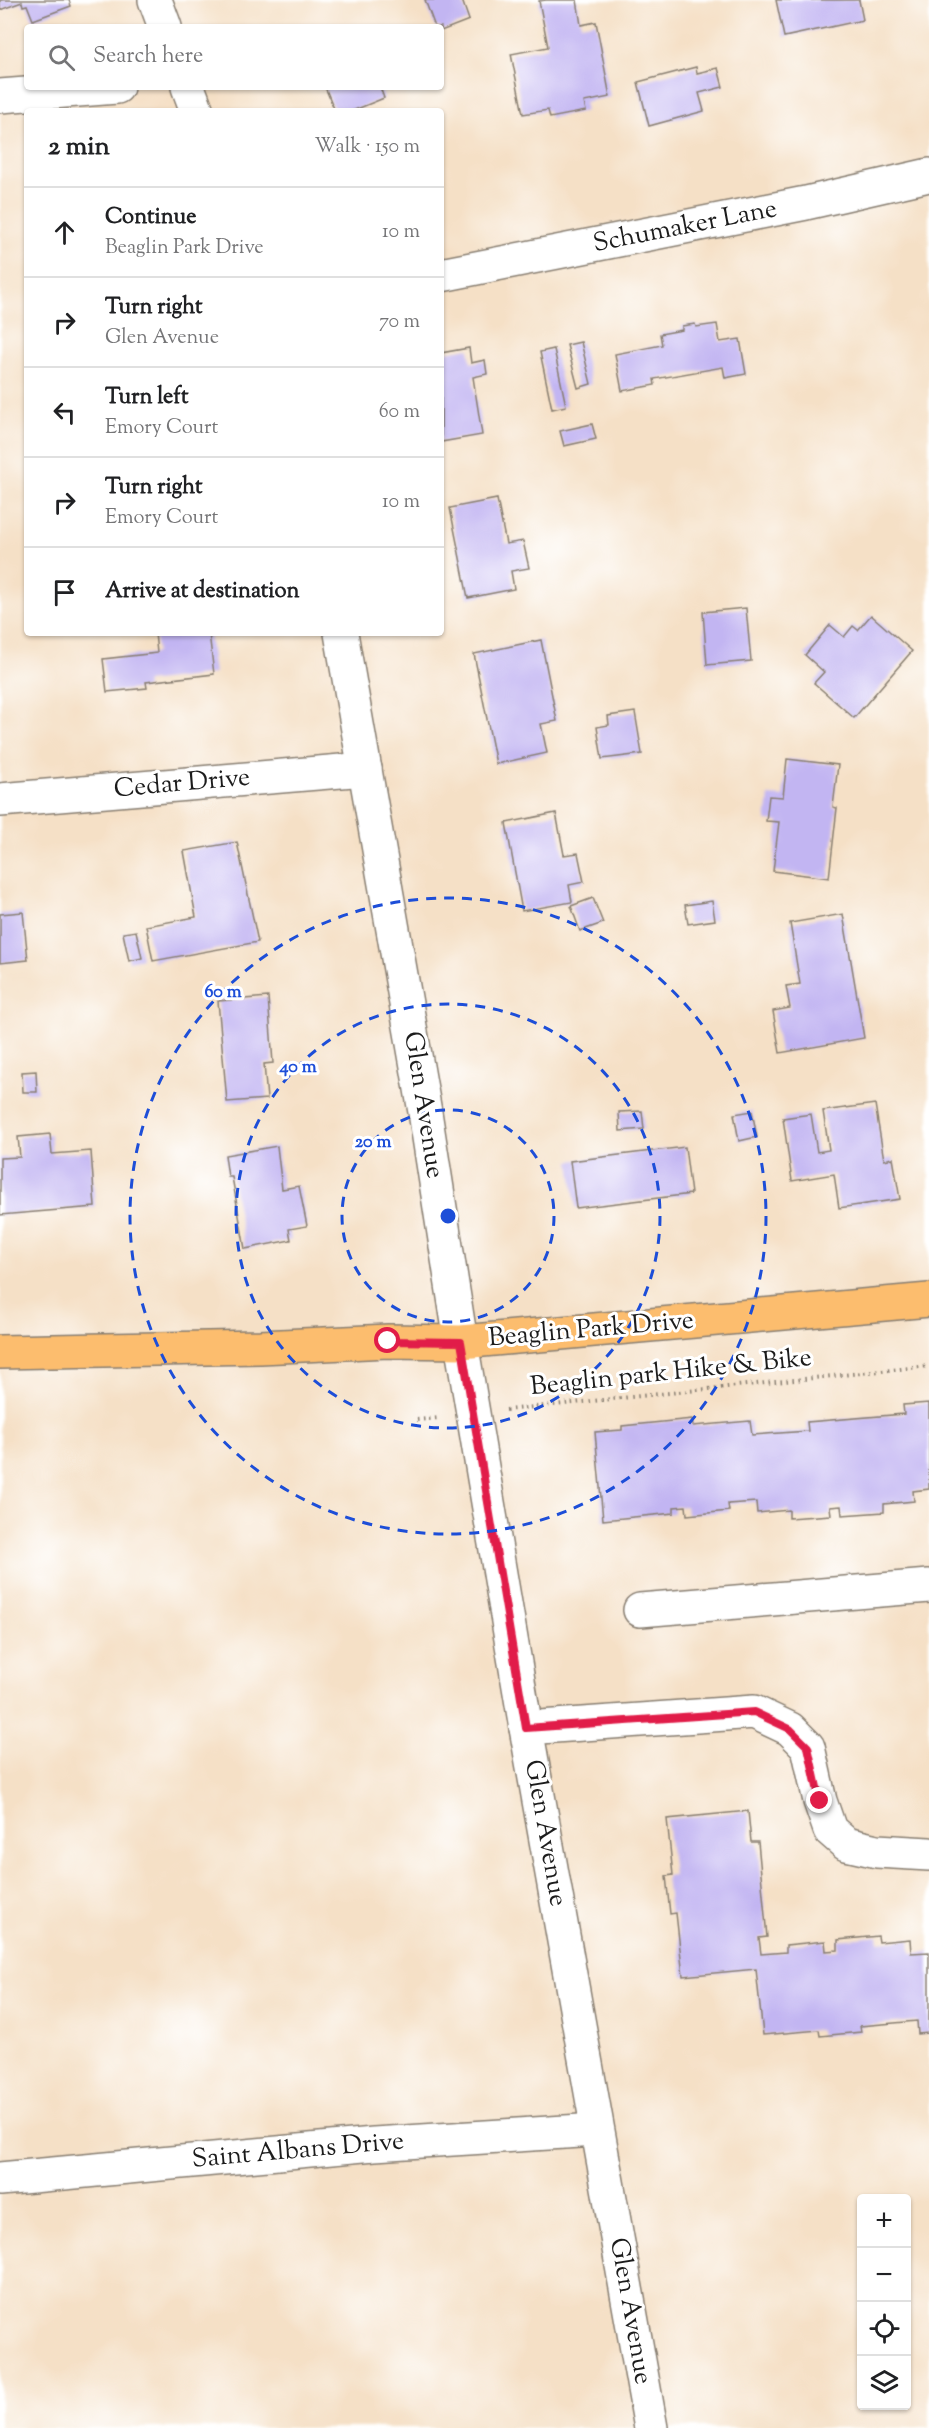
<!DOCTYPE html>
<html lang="en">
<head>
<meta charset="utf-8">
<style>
	body { margin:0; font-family:"Sorts Mill Goudy",serif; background:#f2f2f2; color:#202124 }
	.controls { position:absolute; right:18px; bottom:18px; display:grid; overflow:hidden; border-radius:6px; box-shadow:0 2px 4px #0004 }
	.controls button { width:54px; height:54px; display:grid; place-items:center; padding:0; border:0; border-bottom:2px solid #e0e0e0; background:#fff; color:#202124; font:30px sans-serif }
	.stop { position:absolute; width:18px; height:18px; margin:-14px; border:4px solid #e11d48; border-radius:50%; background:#fff }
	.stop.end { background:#e11d48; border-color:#fff; box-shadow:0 2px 6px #0008 }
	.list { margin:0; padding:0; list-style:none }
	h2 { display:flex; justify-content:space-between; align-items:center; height:78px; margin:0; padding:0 24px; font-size:26px }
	h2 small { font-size:20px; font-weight:400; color:#757577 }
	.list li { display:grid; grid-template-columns:39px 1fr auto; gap:18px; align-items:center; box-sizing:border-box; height:90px; padding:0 24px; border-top:2px solid #e0e0e0 }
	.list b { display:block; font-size:22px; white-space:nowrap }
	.list p { margin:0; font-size:20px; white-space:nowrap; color:#757577 }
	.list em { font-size:20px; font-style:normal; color:#757577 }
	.icon { flex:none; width:33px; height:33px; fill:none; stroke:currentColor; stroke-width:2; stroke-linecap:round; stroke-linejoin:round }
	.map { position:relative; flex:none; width:929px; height:2428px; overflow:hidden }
	.search { position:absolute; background:#fff; box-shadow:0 2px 4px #0004; left:24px; top:24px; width:420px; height:66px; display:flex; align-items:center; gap:15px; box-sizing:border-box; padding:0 21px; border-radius:6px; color:#757577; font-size:22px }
	.panel { position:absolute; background:#fff; box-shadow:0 2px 4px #0004; left:24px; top:108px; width:420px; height:528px; border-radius:6px }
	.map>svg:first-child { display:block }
	.building { fill:#c2b5f2 }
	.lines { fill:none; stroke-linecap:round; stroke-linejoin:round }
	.minor-casing { stroke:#887e71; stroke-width:36 }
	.major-casing { stroke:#887e71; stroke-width:36 }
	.path { stroke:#887e71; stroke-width:4; stroke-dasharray:1.5 4.5; stroke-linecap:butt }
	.minor { stroke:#fff; stroke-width:33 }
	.major { stroke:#fcbd6e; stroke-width:33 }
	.route { stroke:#e11d48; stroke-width:8 }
	.ring { fill:none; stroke:#1d4ed8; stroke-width:3; stroke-dasharray:10 8 }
	.labels { text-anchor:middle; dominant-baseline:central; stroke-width:6; stroke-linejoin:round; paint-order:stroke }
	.street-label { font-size:26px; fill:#1c1c1c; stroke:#fff }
	.centre { fill:#1d4ed8; stroke:#fff; stroke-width:3 }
	.ring-label { font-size:18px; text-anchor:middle; font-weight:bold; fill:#1d4ed8; stroke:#fff; stroke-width:6; stroke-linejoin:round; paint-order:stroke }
</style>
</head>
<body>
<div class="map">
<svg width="929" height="2428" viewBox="0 0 929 2428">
	<rect width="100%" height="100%" fill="#fff"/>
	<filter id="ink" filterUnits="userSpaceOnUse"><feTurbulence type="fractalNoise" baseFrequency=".0167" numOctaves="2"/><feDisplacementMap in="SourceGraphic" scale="12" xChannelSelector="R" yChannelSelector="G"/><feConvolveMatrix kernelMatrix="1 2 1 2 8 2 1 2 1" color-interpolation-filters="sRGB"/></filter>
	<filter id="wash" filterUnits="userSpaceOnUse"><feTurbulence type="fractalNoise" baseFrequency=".008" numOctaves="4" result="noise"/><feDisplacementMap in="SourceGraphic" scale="24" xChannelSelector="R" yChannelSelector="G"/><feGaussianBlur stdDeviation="1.35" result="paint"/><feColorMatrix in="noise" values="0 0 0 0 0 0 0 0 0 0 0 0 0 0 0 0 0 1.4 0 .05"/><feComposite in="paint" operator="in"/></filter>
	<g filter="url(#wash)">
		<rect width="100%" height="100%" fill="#f5e0c6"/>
		<g id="blocks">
			<g class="building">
				<polygon points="0,0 69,0 71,6 33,20 27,5 23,6 22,2 0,10"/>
				<polygon points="425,0 462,0 469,20 441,31 441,27 435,27"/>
				<polygon points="546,0 577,0 581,25 596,22 610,97 584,102 586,111 550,118 548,110 523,114 511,54 548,47 539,1"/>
				<polygon points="776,0 859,0 863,20 784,37"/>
				<polygon points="696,67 697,73 718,68 723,87 699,93 704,111 649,126 638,82"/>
				<polygon points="325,87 380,87 384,98 352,111 335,111"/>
				<polygon points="695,324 696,327 717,324 720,342 740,339 746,374 725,378 723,367 654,379 655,385 622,391 615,354 662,345 660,334 682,330 682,326"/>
				<polygon points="581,342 591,384 578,388 567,345"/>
				<polygon points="469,348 471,363 485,360 487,374 473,377 482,435 441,442 441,353"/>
				<polygon points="554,349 566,406 552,409 540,352"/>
				<polygon points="592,424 596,439 564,446 560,431"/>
				<polygon points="497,499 506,544 523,541 529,568 511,571 514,589 468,598 450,508"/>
				<polygon points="746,608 751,661 707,665 703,612"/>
				<polygon points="871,615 912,651 854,718 814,683 824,672 805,655 830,625 844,637 853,626 858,630"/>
				<polygon points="155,633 209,633 214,674 146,682 147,688 107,692 103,659 157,653"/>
				<polygon points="541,640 557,721 541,724 547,753 496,764 474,654"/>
				<polygon points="635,712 642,754 602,759 597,727 609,725 608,716"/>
				<polygon points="787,759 838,765 833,807 837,808 829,878 773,871 779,822 766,821 769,796 783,797"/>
				<polygon points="556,813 564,855 578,853 584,882 569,885 572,902 522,911 506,823"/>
				<polygon points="237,842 258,942 153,961 146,926 196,917 184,851"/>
				<polygon points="593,898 603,923 580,931 571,906"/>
				<polygon points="712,901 715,920 688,924 685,905"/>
				<polygon points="23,912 28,960 0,963 0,914"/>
				<polygon points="843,914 864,1038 780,1053 773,1011 790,1008 786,986 800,984 790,923"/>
				<polygon points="136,931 142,958 129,961 123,933"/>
				<polygon points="268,997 273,1063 264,1064 267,1099 227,1102 218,1001"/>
				<polygon points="36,1071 37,1092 23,1092 22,1072"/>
				<polygon points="875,1104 884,1160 893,1158 900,1199 839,1208 834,1174 792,1181 783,1118 811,1114 817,1152 829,1150 823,1111"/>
				<polygon points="642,1111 644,1129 620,1131 619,1112"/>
				<polygon points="752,1111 757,1137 739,1141 734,1114"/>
				<polygon points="50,1134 52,1154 91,1151 95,1207 0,1215 0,1158 20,1157 18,1137"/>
				<polygon points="277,1146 282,1189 299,1186 307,1226 289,1229 291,1240 245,1249 232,1177 228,1177 225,1155"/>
				<polygon points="685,1147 691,1194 576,1208 570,1161"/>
				<polygon points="929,1403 929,1489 913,1491 914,1501 884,1504 884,1512 842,1515 841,1506 830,1507 831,1515 789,1518 789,1510 757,1513 756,1502 728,1504 729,1511 687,1515 686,1506 674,1507 674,1513 603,1520 595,1432 622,1430 622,1426 692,1419 693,1426 750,1421 752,1435 808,1431 807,1422 904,1414 903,1405"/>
				<polygon points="748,1811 751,1842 758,1842 767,1937 759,1938 761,1954 786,1952 786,1945 825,1941 826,1951 838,1950 838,1940 878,1936 879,1942 910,1939 911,1953 929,1952 929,2033 918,2034 917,2021 860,2026 861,2032 820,2036 819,2030 763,2035 756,1969 683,1976 676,1913 670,1914 666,1876 673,1875 667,1819"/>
			</g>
		</g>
	</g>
	<g filter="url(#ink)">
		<use href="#blocks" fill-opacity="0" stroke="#887e71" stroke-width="1.5"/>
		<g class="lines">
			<defs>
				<g id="minor">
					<polyline points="155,0 165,27"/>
					<polyline points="188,87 197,111"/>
					<polyline points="0,96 117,87"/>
					<polyline points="441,275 806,203 929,175"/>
					<polyline points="341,633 425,1112 461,1342 526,1728 651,2428"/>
					<polyline points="0,800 365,769"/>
					<polyline points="640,1610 929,1586"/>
					<polyline points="526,1728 754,1712 790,1729 808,1747 820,1801 830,1830 846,1844 877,1851 929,1854"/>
					<polyline points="0,2179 374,2144 597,2130"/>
				</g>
				<polyline id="major" points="0,1352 260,1347 388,1341 461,1342 929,1300"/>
			</defs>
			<use href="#minor" class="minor-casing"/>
			<use href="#major" class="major-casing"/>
			<g class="path">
				<polyline points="506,1410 929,1366"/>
				<polyline points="417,1420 439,1418"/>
			</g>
			<use href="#minor" class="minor"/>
			<use href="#major" class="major"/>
		</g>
	</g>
	<g class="lines" filter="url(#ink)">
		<polyline class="route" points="388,1341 461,1342 526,1728 754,1712 790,1729 808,1747 820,1801"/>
	</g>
	<g class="ring">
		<circle cx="448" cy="1216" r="106"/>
		<circle cx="448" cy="1216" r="212"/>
		<circle cx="448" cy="1216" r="318"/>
	</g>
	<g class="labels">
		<g class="street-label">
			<text transform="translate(685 227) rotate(-11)">Schumaker Lane</text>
			<text transform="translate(182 784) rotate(-5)">Cedar Drive</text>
			<text transform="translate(423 1105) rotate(81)">Glen Avenue</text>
			<text transform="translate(591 1330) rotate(-5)">Beaglin Park Drive</text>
			<text transform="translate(671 1373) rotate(-6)">Beaglin park Hike &amp; Bike</text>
			<text transform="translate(545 1833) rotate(80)">Glen Avenue</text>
			<text transform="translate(298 2151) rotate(-5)">Saint Albans Drive</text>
			<text transform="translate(630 2311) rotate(80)">Glen Avenue</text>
		</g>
	</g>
	<circle cx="448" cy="1216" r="9" class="centre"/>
	<g class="ring-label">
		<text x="223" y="997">60 m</text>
		<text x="298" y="1072">40 m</text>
		<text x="373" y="1147">20 m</text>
	</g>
</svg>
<div class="controls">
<button>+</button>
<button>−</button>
<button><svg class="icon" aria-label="locate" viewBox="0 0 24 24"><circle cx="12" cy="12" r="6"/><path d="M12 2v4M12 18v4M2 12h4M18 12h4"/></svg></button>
<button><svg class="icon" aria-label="layers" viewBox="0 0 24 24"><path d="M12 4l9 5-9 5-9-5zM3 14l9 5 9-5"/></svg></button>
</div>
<div class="stop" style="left:388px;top:1341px"></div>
<div class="stop end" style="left:820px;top:1801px"></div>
<div class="search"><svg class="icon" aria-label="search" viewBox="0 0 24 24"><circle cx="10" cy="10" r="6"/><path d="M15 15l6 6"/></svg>Search here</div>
<section class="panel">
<h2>2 min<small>Walk · 150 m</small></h2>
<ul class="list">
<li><svg class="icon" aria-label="ahead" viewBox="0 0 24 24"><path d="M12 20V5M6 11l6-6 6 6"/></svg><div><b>Continue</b><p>Beaglin Park Drive</p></div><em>10 m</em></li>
<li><svg class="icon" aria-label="right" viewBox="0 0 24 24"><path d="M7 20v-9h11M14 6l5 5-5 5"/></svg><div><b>Turn right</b><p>Glen Avenue</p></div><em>70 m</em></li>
<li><svg class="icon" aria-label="left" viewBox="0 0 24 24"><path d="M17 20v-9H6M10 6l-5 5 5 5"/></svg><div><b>Turn left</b><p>Emory Court</p></div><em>60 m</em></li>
<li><svg class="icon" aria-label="right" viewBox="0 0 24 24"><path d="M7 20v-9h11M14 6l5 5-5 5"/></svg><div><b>Turn right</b><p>Emory Court</p></div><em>10 m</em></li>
<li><svg class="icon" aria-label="arrive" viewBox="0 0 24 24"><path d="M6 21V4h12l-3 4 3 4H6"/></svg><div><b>Arrive at destination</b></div></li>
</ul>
</section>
</div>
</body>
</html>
